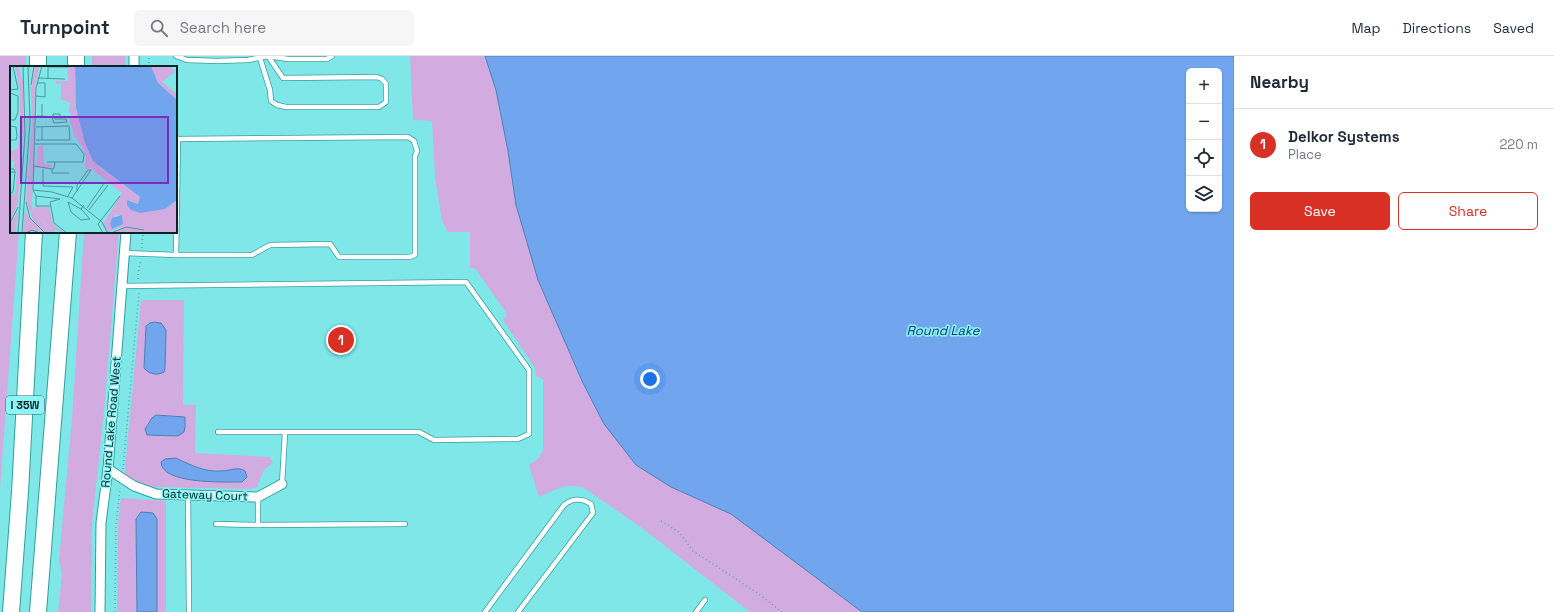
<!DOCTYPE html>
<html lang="en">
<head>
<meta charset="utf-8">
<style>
	body { margin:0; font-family:"Space Grotesk",sans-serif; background:#f6f6f7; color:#1f2937 }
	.controls { position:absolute; right:12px; top:12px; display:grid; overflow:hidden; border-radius:6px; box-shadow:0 1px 3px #0004 }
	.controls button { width:36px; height:36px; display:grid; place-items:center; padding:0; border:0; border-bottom:1px solid #e0e1e3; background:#fff; color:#1f2937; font:20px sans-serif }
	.you { position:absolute; left:650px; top:323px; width:14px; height:14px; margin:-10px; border:3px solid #fff; border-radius:50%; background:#1a73e8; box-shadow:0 0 0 6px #1a73e833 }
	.badge { display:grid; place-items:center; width:26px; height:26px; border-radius:50%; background:#d93025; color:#fff; font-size:13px; font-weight:700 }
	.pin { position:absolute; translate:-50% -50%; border:2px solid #fff; box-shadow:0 1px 4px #0006 }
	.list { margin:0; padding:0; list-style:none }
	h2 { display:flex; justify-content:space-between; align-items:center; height:52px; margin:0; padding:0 16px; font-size:17px }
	h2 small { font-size:13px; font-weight:400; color:#747a83 }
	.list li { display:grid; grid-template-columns:26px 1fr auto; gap:12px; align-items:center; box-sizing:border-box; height:72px; padding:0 16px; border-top:1px solid #e0e1e3 }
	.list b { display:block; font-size:15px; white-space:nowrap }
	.list p { margin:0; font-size:13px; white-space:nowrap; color:#747a83 }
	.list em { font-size:13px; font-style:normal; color:#747a83 }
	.actions { display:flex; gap:8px; padding:12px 16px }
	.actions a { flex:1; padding:9px 0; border:1px solid #d93025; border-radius:6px; text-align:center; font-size:14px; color:#d93025 }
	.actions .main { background:#d93025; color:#fff }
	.icon { flex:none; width:22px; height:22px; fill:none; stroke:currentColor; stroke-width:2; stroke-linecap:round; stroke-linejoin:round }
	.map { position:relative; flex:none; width:1234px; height:556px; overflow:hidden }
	header { display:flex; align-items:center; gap:24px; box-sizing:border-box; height:56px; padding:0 20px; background:#fff; border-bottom:1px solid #e0e1e3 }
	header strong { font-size:19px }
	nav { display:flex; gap:22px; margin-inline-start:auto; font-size:14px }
	.search { width:280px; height:36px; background:#f6f6f7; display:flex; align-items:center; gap:10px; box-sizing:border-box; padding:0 14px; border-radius:6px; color:#747a83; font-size:15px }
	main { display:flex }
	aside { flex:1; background:#fff }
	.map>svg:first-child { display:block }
	.green { fill:#d2ace1; fill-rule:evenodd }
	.water { fill:#71a6ee; stroke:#507fb2; fill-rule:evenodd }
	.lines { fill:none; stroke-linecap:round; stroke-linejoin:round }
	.lane-casing { stroke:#309fa1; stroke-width:6 }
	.street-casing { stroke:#309fa1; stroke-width:11 }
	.highway-casing { stroke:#309fa1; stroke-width:18 }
	.path { stroke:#57a8a9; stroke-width:1.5; stroke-dasharray:1 3; stroke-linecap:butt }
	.lane { stroke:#fff; stroke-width:4.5 }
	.street { stroke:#fff; stroke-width:9 }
	.highway { stroke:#fff; stroke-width:16 }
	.labels { text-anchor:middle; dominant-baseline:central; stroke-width:3; stroke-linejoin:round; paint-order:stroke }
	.shield { fill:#8df4f5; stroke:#2c6263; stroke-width:1 }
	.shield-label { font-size:11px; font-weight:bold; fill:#022425 }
	.street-label { font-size:12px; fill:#022425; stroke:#8df4f5 }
	.water-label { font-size:13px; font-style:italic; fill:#003573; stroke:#8df4f5 }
	.inset-road { fill:none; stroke:#4d999a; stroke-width:1 }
	.view { fill:#7b2cbf; fill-opacity:0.15; stroke:#7b2cbf; stroke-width:2 }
	.inset-edge { fill:none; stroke:#022425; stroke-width:2 }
</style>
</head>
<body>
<header>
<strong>Turnpoint</strong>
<div class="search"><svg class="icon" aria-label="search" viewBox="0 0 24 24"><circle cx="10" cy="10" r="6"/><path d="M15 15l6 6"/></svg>Search here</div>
<nav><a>Map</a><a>Directions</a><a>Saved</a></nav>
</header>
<main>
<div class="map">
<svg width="1234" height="556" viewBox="0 0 1234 556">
	<rect width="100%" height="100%" fill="#7fe7e8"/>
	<g class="green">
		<polygon points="0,0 26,0 26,11 11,11 11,176 19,176 0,433"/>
		<rect x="92" y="0" width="33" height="11"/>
		<path d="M411,0H485L496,34L508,95L516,149L604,368L636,409L671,431L731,458L862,556H750L642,472L584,432C567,426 554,434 539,441L529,409L538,403L543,395V323L536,320L535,312L503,264L507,258L475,212H470V176H448L442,165L435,122L432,65L413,64L410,2Z"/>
		<polygon points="84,176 119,176 104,355 92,468 91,556 58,556 62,518 59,504 72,363"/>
		<path d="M141,244H184L183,349H196L195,397L270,401L273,407L264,414L257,431L251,433L156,431L125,427L124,422ZM156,359L184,361L186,364L182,378L174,380L147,379L145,373L152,362ZM176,402C200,413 212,418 239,412L210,426L185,423L172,419Z"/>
		<polygon points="122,442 166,445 166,556 157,556 157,463 141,456 136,463 137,556 117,556 118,470 120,446"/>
	</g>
	<g class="water">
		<path d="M485,0H1234V556H862L731,458L671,431L636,409L604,368L582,325L538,224L516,149L508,95L496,34ZM1189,15H1219V153H1189Z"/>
		<path d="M154,266L161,267L166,274L165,312L164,316C157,320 149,318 144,312L146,270L150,267Z"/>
		<polygon points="156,359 185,361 185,371 184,376 178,380 147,379 145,373 152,362"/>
		<path d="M176,402C191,409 204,416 221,415C230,415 237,410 245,415L247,421L242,426H238C223,426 161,428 161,406L165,403Z"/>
		<polygon points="141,456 153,457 157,463 157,556 137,556 136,463"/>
	</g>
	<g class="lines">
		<defs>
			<g id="lane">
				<polyline points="176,0 187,4 217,5 248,4 268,0 288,3 327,3 332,0"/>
				<polyline points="260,2 270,34 271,45 277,49 286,51 379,51 386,46 386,28 382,23 377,21 283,22 268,0"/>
				<polyline points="124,197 176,199 252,199 270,189 330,188 339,201 409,201 415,199 415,100 417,95 414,85 408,81 176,83"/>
				<polyline points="176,199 178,83"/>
				<polyline points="121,230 466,226 529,314 529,378 518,383 434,384 419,376 218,376"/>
				<polyline points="282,428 285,377"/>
				<polyline points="188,439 189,556"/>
				<polyline points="258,441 258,469 405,468"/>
				<polyline points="216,468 258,469"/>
				<path d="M485,556L564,449C573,442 581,442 591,448L593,457L518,556"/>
				<polyline points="696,556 705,544"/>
			</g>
			<g id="street">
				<polyline points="134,11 134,0"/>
				<polyline points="108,413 134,430 156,438 258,441 282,428"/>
				<polyline points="100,556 101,467 108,413 126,176"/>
			</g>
			<g id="highway">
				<polyline points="38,0 38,11"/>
				<polyline points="76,11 76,0"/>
				<polyline points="11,556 20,436 34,176"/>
				<polyline points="38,556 68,176"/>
			</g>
		</defs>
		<use href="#lane" class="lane-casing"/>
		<use href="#street" class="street-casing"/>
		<use href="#highway" class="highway-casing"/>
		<g class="path">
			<polyline points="149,11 149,0"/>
			<polyline points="142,192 143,176"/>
			<polyline points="138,223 138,217 141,204"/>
			<polyline points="123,413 139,237"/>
			<polyline points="661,465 679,476 693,495 756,536 782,556"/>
			<polyline points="115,556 116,470 120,432"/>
		</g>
		<use href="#lane" class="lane"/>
		<use href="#street" class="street"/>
		<use href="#highway" class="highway"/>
	</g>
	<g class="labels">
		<rect class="shield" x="6" y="340" width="38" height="18" rx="3"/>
		<g class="shield-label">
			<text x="25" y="349">I 35W</text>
		</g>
		<g class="street-label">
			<text transform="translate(111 366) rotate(-85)">Round Lake Road West</text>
			<text transform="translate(205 439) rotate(2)">Gateway Court</text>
		</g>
		<g class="water-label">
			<text x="943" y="274">Round Lake</text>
		</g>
	</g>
	<g transform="translate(10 10)">
		<rect width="167" height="167" fill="#7fe7e8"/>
		<path d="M5,0H8L13,16V64L8,138L0,156V129L5,128L7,105L3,102L5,96L2,95L0,86L8,82L10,59V26ZM25,0H30L25,21L22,141L25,147L23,139V131V141H39L43,158L54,167L44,163L45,167L25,147L44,167H36L23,154L16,134L22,58L21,22ZM58,0H65L66,42L80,89L91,102L130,131L128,138L120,134L117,139L155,143L167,134V167H103L115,160L98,166L93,158L112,127L80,102L75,103L76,89L67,72L64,71L62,59L60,58V51L62,49L59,45L60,37L51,33V18H46V15H58ZM105,149H112L110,160L102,163L100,156ZM141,0H160L165,6L152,16L167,28V34L148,17ZM28,80H33L34,98L43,99L41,102H26ZM15,143L18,150L34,167L28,165L13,167ZM8,145L6,167H0V158Z" fill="#d2ace1" fill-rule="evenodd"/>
		<path d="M65,0H141L148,17L167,34V134L155,143L130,147L121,144L117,139V134L128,138L130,131L83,95L75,77L66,42ZM112,149L113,158L102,163L100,158L102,152Z" fill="#71a6ee"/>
		<path class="inset-road" d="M32,0L26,22L23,124L42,126L62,132L92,156M28,12L55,13M38,13V1H58M21,19L24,0M0,24L8,23L3,0M0,27L8,30V46L5,54H0M26,30L35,31V17H27M27,50L50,51V48H43V51M32,51V38M42,51L44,57L57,56L56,53H45L43,51M0,60L6,61L7,70L6,74H0M26,74H60L59,60L26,61M32,74V61M25,78H66L74,88L73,96H37M24,100L42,103L44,102L45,96M0,103H4L5,106H0M33,103V120L63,121L58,130M42,103V107H59M23,124L26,130L50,133L40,136L44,157L57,167M0,128L3,126L5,106M26,130V140H40M62,132L81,104H78L67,119V125M16,136L20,152L35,167M77,142L95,116M71,143L80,153L71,154L61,146L58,136L71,143L74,139M79,144L98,119M92,156L97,166L101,167M0,157L8,141M8,167L15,68L13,0M12,167L20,56L18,0M16,167L22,164L30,167M93,167L88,158L110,130M101,167L116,161L134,164"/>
		<path class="view" d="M11,51H158V117H11Z"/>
		<rect width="167" height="167" class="inset-edge"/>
	</g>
</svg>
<div class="controls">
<button>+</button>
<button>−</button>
<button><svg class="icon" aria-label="locate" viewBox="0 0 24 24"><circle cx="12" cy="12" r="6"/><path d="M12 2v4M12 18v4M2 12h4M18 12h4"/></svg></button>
<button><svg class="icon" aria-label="layers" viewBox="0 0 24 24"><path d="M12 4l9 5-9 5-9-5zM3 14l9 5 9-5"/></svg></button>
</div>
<div class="you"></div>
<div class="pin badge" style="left:341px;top:284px">1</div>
</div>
<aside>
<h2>Nearby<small></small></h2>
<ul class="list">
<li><span class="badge">1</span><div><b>Delkor Systems</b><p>Place</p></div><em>220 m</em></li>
</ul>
<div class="actions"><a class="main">Save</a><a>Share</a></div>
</aside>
</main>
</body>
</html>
